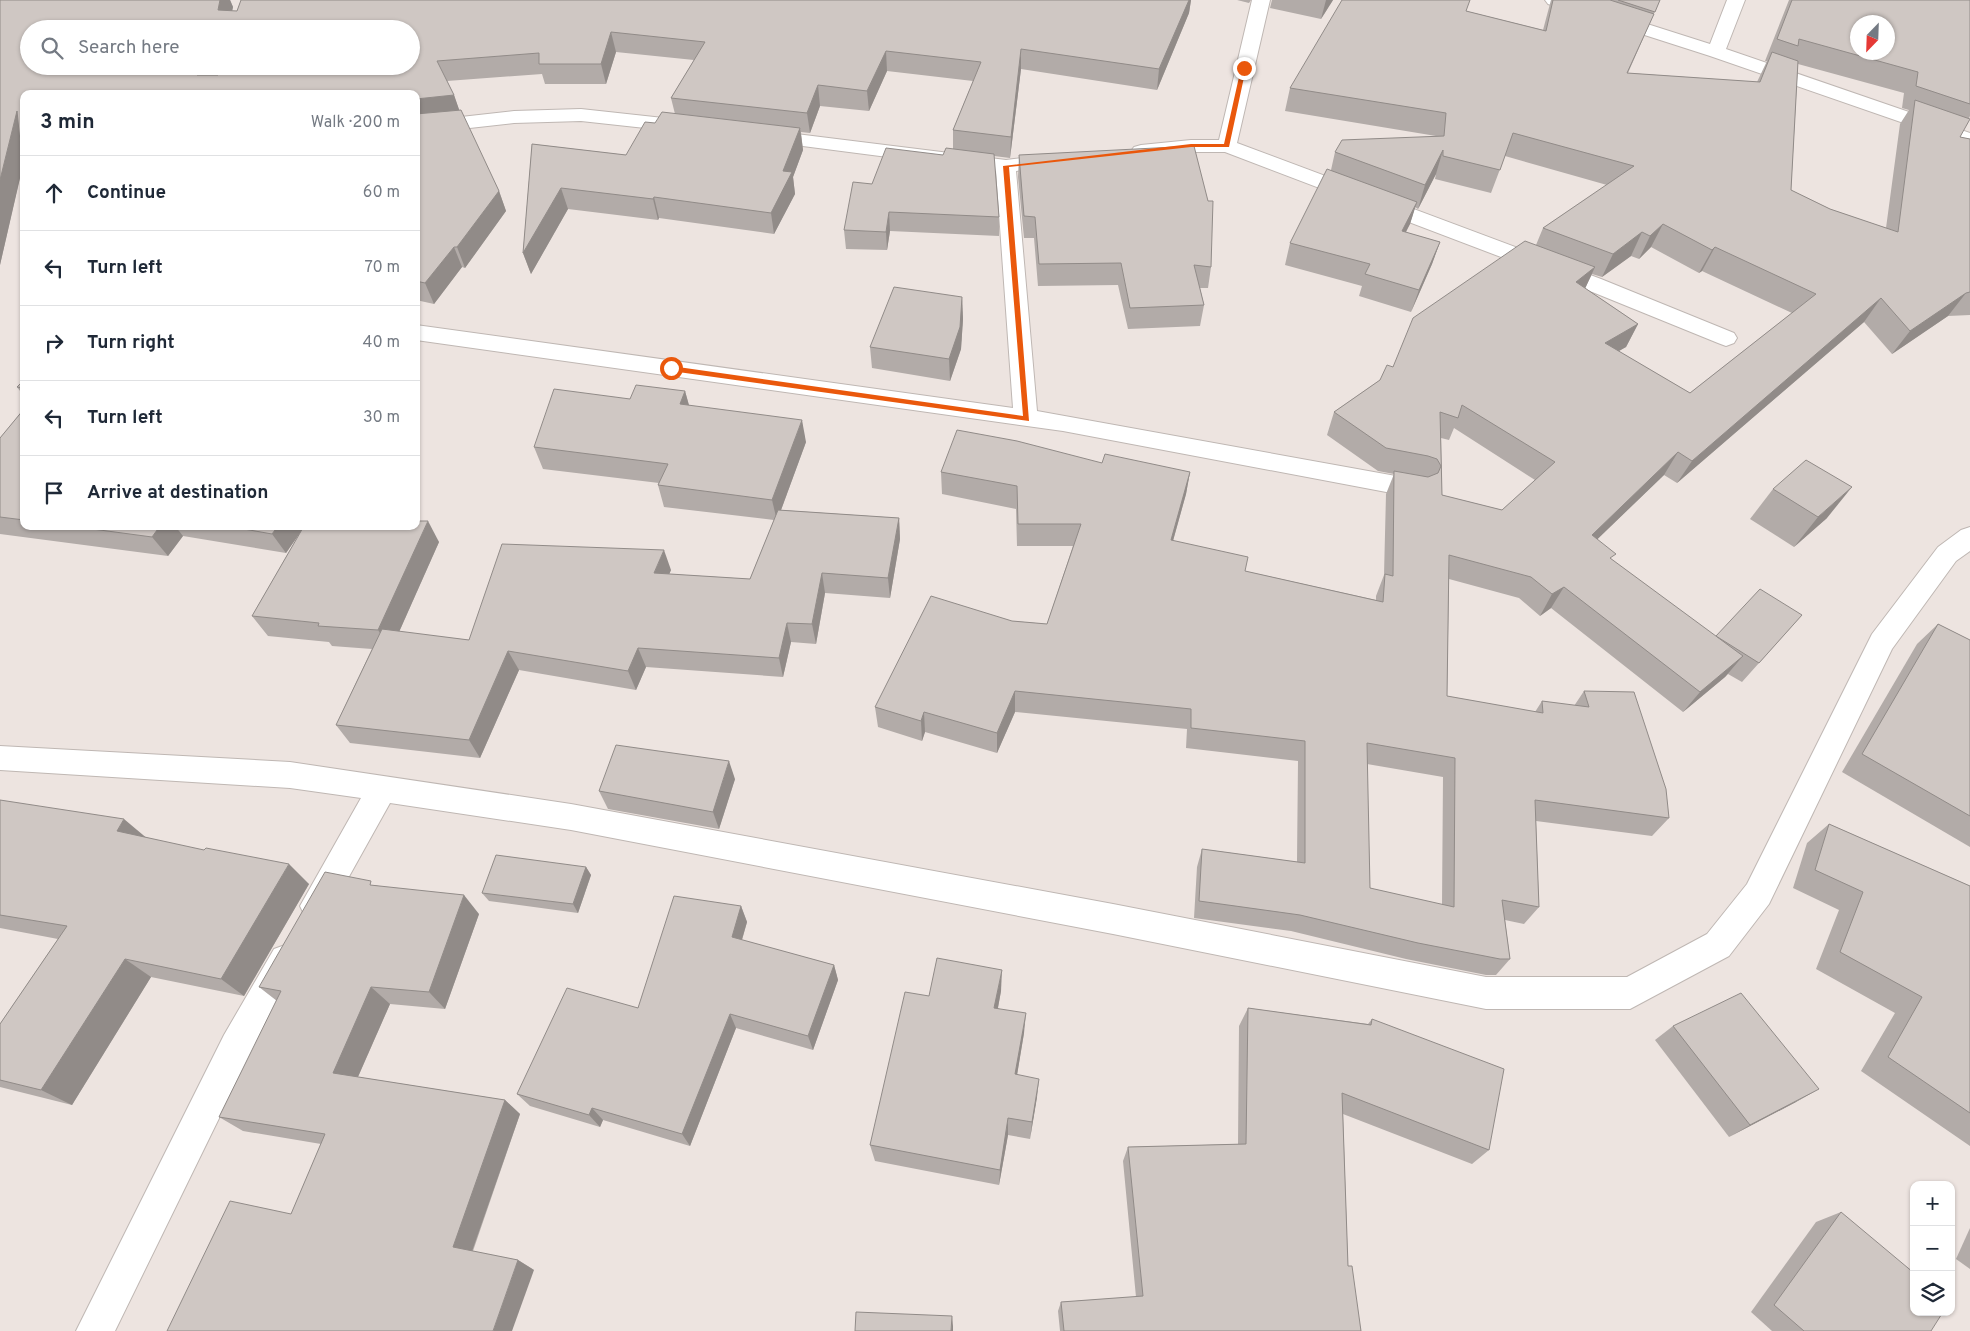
<!DOCTYPE html>
<html lang="en">
<head>
<meta charset="utf-8">
<style>
	body { margin:0; font-family:Overpass,sans-serif; background:#f2f2f3; color:#1f2937 }
	.controls { position:absolute; right:15px; bottom:15px; display:grid; overflow:hidden; border-radius:10px; box-shadow:0 1px 4px #0004 }
	.controls button { width:45px; height:45px; display:grid; place-items:center; padding:0; border:0; border-bottom:1px solid #e0e1e3; background:#fff; color:#1f2937; font:25px sans-serif }
	.compass { position:absolute; left:1850px; top:15px; width:45px; height:45px; border-radius:50%; background:#fff; box-shadow:0 1px 4px #0004; rotate:203deg }
	.stop { position:absolute; width:15px; height:15px; margin:-11px; border:4px solid #ea580c; border-radius:50%; background:#fff }
	.stop.end { background:#ea580c; border-color:#fff; box-shadow:0 1px 5px #0008 }
	.list { margin:0; padding:0; list-style:none }
	h2 { display:flex; justify-content:space-between; align-items:center; height:65px; margin:0; padding:0 20px; font-size:21px }
	h2 small { font-size:16px; font-weight:400; color:#747a83 }
	.list li { display:grid; grid-template-columns:32px 1fr auto; gap:15px; align-items:center; box-sizing:border-box; height:75px; padding:0 20px; border-top:1px solid #e0e1e3 }
	.list b { display:block; font-size:19px; white-space:nowrap }
	.list em { font-size:16px; font-style:normal; color:#747a83 }
	.icon { flex:none; width:28px; height:28px; fill:none; stroke:currentColor; stroke-width:2; stroke-linecap:round; stroke-linejoin:round }
	.map { position:relative; flex:none; width:1970px; height:1331px; overflow:hidden }
	.search { position:absolute; background:#fff; box-shadow:0 1px 4px #0004; left:20px; top:20px; width:400px; height:55px; display:flex; align-items:center; gap:12px; box-sizing:border-box; padding:0 18px; border-radius:28px; color:#747a83; font-size:19px }
	.panel { position:absolute; background:#fff; box-shadow:0 1px 4px #0004; left:20px; top:90px; width:400px; height:440px; border-radius:10px }
	.map>svg:first-child { display:block }
	.lines { fill:none; stroke-linecap:round; stroke-linejoin:round }
	.minor-casing { stroke:#bfb7b3; stroke-width:2 }
	.minor { fill:#fff; fill-rule:evenodd }
	.wall { fill:#b2aba8; fill-rule:evenodd }
	.shaded-wall { fill:#918b88 }
	.building { fill:#cfc7c3; stroke:#918b88; fill-rule:evenodd }
	.route { fill:#ea580c }
</style>
</head>
<body>
<div class="map">
<svg width="1970" height="1331" viewBox="0 0 1970 1331">
	<rect width="100%" height="100%" fill="#ede4e0"/>
	<g class="lines">
		<defs>
			<g id="minor">
				<polygon points="1252,0 1270,0 1237,143 1601,279 1734,333 1737,338 1734,343 1726,346 1718,343 1585,289 1225,152 1191,152 1141,157 1134,155 1131,151 1134,147 1141,145 1191,140 1219,140"/>
				<polygon points="1545,0 1572,0 1710,44 1727,0 1745,0 1726,49 1970,133 1970,146 1710,56 1548,4"/>
				<polygon points="581,109 691,121 698,123 701,127 698,131 691,133 581,121 514,123 416,134 416,122 514,111"/>
				<polygon points="764,130 1006,160 1056,154 1063,156 1066,160 1063,164 1016,171 1037,411 1418,480 1427,483 1430,489 1427,495 1418,498 1063,431 416,340 416,325 1013,408 996,171 757,140 754,136 757,132"/>
				<polygon points="1970,527 1970,551 1956,561 1892,649 1769,904 1729,956 1630,1009 1486,1009 1113,934 571,830 390,803 327,916 316,920 305,916 300,906 361,798 290,788 0,770 0,746 290,762 571,804 1113,904 1486,977 1627,977 1707,934 1747,884 1872,634 1938,547 1961,530"/>
				<polygon points="285,945 296,949 301,960 296,971 248,1059 115,1331 76,1331 224,1035 274,949"/>
			</g>
		</defs>
		<use href="#minor" class="minor-casing"/>
		<use href="#minor" class="minor"/>
	</g>
	<g class="wall">
		<path d="M0,0H230L233,7L232,11H237L241,0H1191L1189,13L1157,90L1021,69L1010,158L994,156L999,217V236L890,231L887,250L846,249L844,230L872,184L943,155L953,149V130L973,81L887,71L869,111L820,106L810,133L801,132L803,150L793,177L795,194L774,234L659,218L658,220L568,209L531,274L523,253L532,144L626,155L655,123L675,114L671,98L694,60L616,52L606,84H545L542,74L447,81L454,95L459,110L499,191L506,211L465,268L462,267L434,304L416,300V94H24L22,168L0,265ZM29,29H411L218,75H213L215,66H29Z"/>
		<polygon points="1237,0 1251,0 1249,3"/>
		<polygon points="1272,0 1333,0 1321,19 1270,8"/>
		<path d="M1551,0H1660L1628,73L1757,82L1767,61H1765L1789,0H1970V116L1960,137L1970,139V315L1948,316L1892,354L1864,322L1677,483L1664,475L1597,539L1612,560L1716,637L1802,615L1742,682L1728,674L1725,677L1683,712L1551,608L1540,616L1519,598L1449,579L1447,696L1535,712L1542,701L1574,706L1584,691L1669,818L1652,836L1536,821L1539,907L1524,924L1505,920L1510,959L1496,975H1486L1406,959L1291,931L1194,918L1197,867L1202,849L1297,862L1298,761L1186,748L1187,729L1015,712L997,753L925,732L922,741L878,727L875,707L1012,621L1047,624L1073,546H1017L1016,509L942,494L941,472L1102,463L1190,472L1186,494L1173,541L1245,571L1376,600V596L1384,575L1386,494L1394,474L1378,471L1327,435L1334,412L1380,380L1393,367L1536,245L1543,228L1607,185L1505,156L1491,193L1435,179L1436,174L1418,209L1415,207L1410,224L1405,232L1440,242L1432,264L1411,312L1359,296L1362,286L1285,265L1290,243L1331,170L1335,152L1436,136L1285,111L1290,88L1466,11L1543,30ZM1798,64L1904,93L1902,108L1909,110L1900,124L1886,228L1830,209L1791,190ZM1651,247L1699,273L1702,271L1792,313L1690,393L1618,351L1626,347L1638,324L1585,288L1592,274L1602,277L1631,256L1639,259ZM1454,428L1535,480L1502,510L1442,495L1441,438L1449,440ZM1367,764L1443,777L1442,905L1370,888Z"/>
		<polygon points="1019,155 1211,267 1208,288 1200,288 1204,305 1200,326 1128,329 1118,285 1038,286 1034,238 1024,238 1018,177"/>
		<polygon points="962,297 963,319 961,349 950,381 872,368 870,347"/>
		<polygon points="24,380 24,396 17,387"/>
		<polygon points="685,391 689,405 806,442 781,510 899,518 900,539 890,598 825,593 816,644 791,642 783,677 646,667 636,690 519,670 480,758 350,743 336,725 372,649 332,646 329,642 268,636 252,616 301,531 286,553 183,536 168,556 0,534 0,438 24,409 24,526 416,526 439,542 399,632 469,640 671,570 669,574 750,579 774,520 664,507 658,485 659,483 543,469 534,447 630,399"/>
		<polygon points="1773,489 1827,518 1794,547 1750,519"/>
		<polygon points="1938,624 1970,640 1970,847 1842,772 1917,644"/>
		<polygon points="735,779 719,829 608,809 599,791"/>
		<polygon points="0,800 145,837 309,884 244,996 151,977 72,1105 0,1087 0,1024 58,939 0,928"/>
		<polygon points="1829,824 1970,886 1970,1146 1861,1071 1895,1013 1816,969 1839,910 1793,888 1807,843"/>
		<polygon points="586,867 591,875 578,913 489,901 482,893"/>
		<polygon points="375,885 479,914 445,1009 390,1004 358,1077 505,1100 520,1114 473,1251 518,1260 534,1270 291,1214 321,1144 243,1131 219,1117 277,1001 259,987"/>
		<polygon points="741,906 747,922 742,940 834,965 838,980 813,1050 736,1028 690,1146 603,1120 600,1127 530,1106 517,1094 638,1008"/>
		<polygon points="1001,991 998,1008 1024,1033 1017,1075 1037,1097 1030,1139 1008,1135 999,1185 875,1161 870,1145 929,996"/>
		<polygon points="1248,1008 1368,1024 1372,1019 1489,1150 1472,1164 1343,1114 1348,1266 1361,1331 1060,1331 1058,1311 1061,1302 1136,1297 1123,1161 1128,1147 1238,1144 1239,1026"/>
		<polygon points="1673,1026 1796,1102 1729,1137 1655,1040"/>
		<polygon points="1841,1212 1931,1331 1772,1331 1751,1312 1816,1222"/>
		<polygon points="1970,1228 1970,1269 1956,1259"/>
	</g>
	<g class="shaded-wall">
		<polygon points="220,0 230,0 233,7 228,29 218,10"/>
		<polygon points="1189,0 1191,0 1189,13 1157,90 1159,69"/>
		<polygon points="1326,0 1333,0 1321,19"/>
		<polygon points="611,32 616,52 606,84 601,64"/>
		<polygon points="1021,49 1021,69 1010,158 1011,137"/>
		<polygon points="886,51 887,71 869,111 867,91"/>
		<polygon points="199,66 215,66 208,94 197,75"/>
		<polygon points="818,85 820,106 810,133 807,113"/>
		<polygon points="454,95 461,115 416,120 416,99"/>
		<polygon points="17,111 24,161 0,265 0,180"/>
		<polygon points="800,128 803,150 793,177 795,194 774,234 771,213 783,171"/>
		<polygon points="1443,150 1436,174 1418,209 1425,185"/>
		<polygon points="561,188 568,209 531,274 523,253"/>
		<polygon points="499,191 506,211 465,268 457,247"/>
		<polygon points="654,197 659,218 658,220 653,199"/>
		<polygon points="1417,202 1410,224 1395,254 1402,231"/>
		<polygon points="889,212 890,231 887,250 886,232"/>
		<polygon points="1663,224 1651,247 1639,259 1650,236"/>
		<polygon points="1642,232 1631,256 1602,277 1613,254"/>
		<polygon points="1440,242 1432,264 1411,312 1419,290"/>
		<polygon points="454,247 462,267 434,304 425,283"/>
		<polygon points="1715,247 1702,271 1699,273 1712,250"/>
		<polygon points="1595,267 1584,291 1576,282"/>
		<polygon points="1966,293 1948,316 1892,354 1910,331"/>
		<polygon points="962,297 963,319 961,349 950,381 949,359"/>
		<polygon points="1881,298 1864,322 1677,483 1692,461"/>
		<polygon points="1638,324 1626,347 1593,366 1605,343"/>
		<polygon points="685,391 691,413 680,404"/>
		<polygon points="802,420 806,442 777,521 772,500"/>
		<polygon points="1678,452 1664,475 1579,557 1592,535"/>
		<polygon points="1190,472 1186,494 1167,562 1171,540"/>
		<polygon points="1852,487 1827,518 1794,547 1818,517"/>
		<polygon points="899,518 900,539 890,598 888,578"/>
		<polygon points="428,521 439,542 391,650 378,630"/>
		<polygon points="160,526 175,526 183,536 168,556 152,537"/>
		<polygon points="278,526 305,526 286,553 272,534"/>
		<polygon points="664,550 671,570 661,593 654,573"/>
		<polygon points="822,573 825,593 816,644 812,624"/>
		<polygon points="1564,587 1551,608 1540,616 1552,594"/>
		<polygon points="787,623 791,642 783,677 779,658"/>
		<polygon points="638,648 646,667 636,690 628,671"/>
		<polygon points="508,651 519,670 480,758 469,740"/>
		<polygon points="1743,656 1725,677 1683,712 1700,692"/>
		<polygon points="1015,691 1015,712 997,753 997,733"/>
		<polygon points="924,712 925,732 922,741 921,721"/>
		<polygon points="729,761 735,779 719,829 713,812"/>
		<polygon points="124,819 149,840 117,831"/>
		<polygon points="289,864 309,884 244,996 221,979"/>
		<polygon points="586,867 591,875 578,913 573,904"/>
		<polygon points="464,895 479,914 445,1009 429,992"/>
		<polygon points="741,906 747,922 738,953 732,937"/>
		<polygon points="125,959 151,977 72,1105 41,1090"/>
		<polygon points="834,965 838,980 813,1050 808,1036"/>
		<polygon points="1002,970 1001,991 994,1028 994,1008"/>
		<polygon points="371,987 390,1004 353,1088 333,1073"/>
		<polygon points="1026,1013 1024,1033 1014,1093 1015,1074"/>
		<polygon points="730,1014 736,1028 690,1146 682,1134"/>
		<polygon points="1039,1079 1037,1097 1030,1139 1032,1122"/>
		<polygon points="1819,1089 1796,1102 1729,1137 1750,1125"/>
		<polygon points="505,1100 520,1114 470,1257 453,1247"/>
		<polygon points="592,1108 603,1120 600,1127 589,1115"/>
		<polygon points="1008,1118 1008,1135 999,1185 1000,1170"/>
		<polygon points="518,1260 534,1270 512,1331 493,1331"/>
		<polygon points="952,1316 953,1326 953,1331 951,1331"/>
	</g>
	<g class="building">
		<path d="M0,0H220L218,10L237,11L241,0H1189L1159,69L1021,49L1011,137L953,130L981,62L886,51L867,91L818,85L807,113L671,98L705,42L611,32L601,64H539V53L437,61L454,95L416,99V94H24V182L17,111L0,180ZM29,29H411V66H220L218,75H197L199,66H29Z"/>
		<path d="M1342,0H1470L1466,11L1546,31L1553,0H1610L1654,14L1627,73L1760,82L1772,52L1798,61L1791,190L1830,209L1898,232L1915,100L1970,119L1960,137L1970,139V292L1966,293L1910,331L1881,298L1692,461L1678,452L1592,535L1616,554L1610,558L1743,656L1700,692L1564,587L1552,594L1531,577L1449,555L1447,696L1543,713L1542,701L1589,707L1584,691L1634,692L1666,789L1669,818L1535,800L1539,907L1502,900L1510,959H1500L1418,943L1300,915L1199,901L1202,849L1305,863V741L1191,728V709L1015,691L997,733L924,712L921,721L875,707L931,596L1012,621L1047,624L1081,524H1018L1017,486L941,472L957,430L1017,441L1102,463L1105,454L1190,472L1171,540L1248,557L1245,571L1383,602L1385,574L1393,576L1394,471L1428,477L1438,473L1441,466L1437,459L1428,456L1386,448L1334,412L1380,380L1387,365L1393,367L1413,318L1525,241L1595,267L1576,282L1638,324L1605,343L1690,393L1816,294L1715,247L1712,250L1663,224L1650,236L1642,232L1613,254L1543,228L1634,166L1513,133L1500,170L1443,156V150L1425,185L1335,152L1342,140L1444,136L1446,113L1290,88ZM1462,405L1555,462L1502,510L1442,495L1440,412L1458,418ZM1367,743L1455,758L1454,907L1370,888Z"/>
		<polygon points="1618,0 1660,0 1655,12"/>
		<path d="M1792,0H1970V104L1916,86L1918,72L1799,39L1798,46L1777,39ZM1858,22H1888V52H1858Z"/>
		<polygon points="461,110 499,191 457,247 454,247 425,283 416,281 416,114"/>
		<polygon points="662,112 800,128 783,171 792,172 771,213 654,197 653,199 561,188 523,253 532,144 626,155 645,122 655,123"/>
		<polygon points="1194,146 1208,201 1213,201 1211,267 1194,265 1204,305 1130,308 1121,263 1039,264 1035,217 1024,216 1019,155"/>
		<polygon points="886,148 943,155 946,148 994,154 999,217 889,212 886,232 844,230 853,182 872,184"/>
		<polygon points="1327,169 1417,202 1402,231 1440,242 1419,290 1365,274 1370,264 1290,243"/>
		<polygon points="894,287 962,297 960,327 949,359 870,347"/>
		<polygon points="24,380 24,388 17,387"/>
		<polygon points="636,385 685,391 680,404 802,420 772,500 658,485 668,464 534,447 554,389 630,399"/>
		<polygon points="24,409 24,520 0,517 0,438"/>
		<polygon points="1806,460 1852,487 1818,517 1773,489"/>
		<polygon points="778,510 899,518 888,578 822,573 812,624 787,623 779,658 638,648 628,671 508,651 469,740 336,725 382,629 469,640 502,544 664,550 654,573 750,579"/>
		<polygon points="416,521 428,521 378,630 318,626 319,623 252,616 304,526 416,526"/>
		<polygon points="70,526 160,526 152,537"/>
		<polygon points="227,526 278,526 272,534"/>
		<polygon points="1760,589 1802,615 1759,663 1716,636"/>
		<polygon points="1938,624 1970,640 1970,816 1862,754"/>
		<polygon points="616,745 729,761 713,812 599,791"/>
		<polygon points="0,800 124,819 117,831 204,850 206,848 289,864 221,979 125,959 41,1090 0,1080 0,1024 67,926 0,915"/>
		<polygon points="1829,824 1970,886 1970,1113 1888,1057 1922,997 1840,952 1863,892 1815,870"/>
		<polygon points="496,855 586,867 573,904 482,893"/>
		<polygon points="325,872 371,881 370,885 464,895 429,992 371,987 333,1073 505,1100 453,1247 518,1260 493,1331 167,1331 230,1201 291,1214 325,1134 219,1117 281,991 259,987"/>
		<polygon points="674,896 741,906 732,937 834,965 808,1036 730,1014 682,1134 592,1108 589,1115 517,1094 567,988 638,1008"/>
		<polygon points="937,958 1002,970 994,1008 1026,1013 1015,1074 1039,1079 1032,1122 1008,1118 1000,1170 870,1145 905,992 929,996"/>
		<polygon points="1741,993 1819,1089 1750,1125 1673,1026"/>
		<polygon points="1248,1008 1371,1025 1372,1019 1504,1069 1489,1150 1342,1093 1348,1266 1352,1266 1361,1331 1064,1331 1061,1302 1143,1296 1128,1147 1246,1144"/>
		<polygon points="1841,1212 1914,1273 1914,1312 1943,1312 1931,1331 1804,1331 1774,1305"/>
		<polygon points="856,1312 952,1316 951,1331 855,1331"/>
	</g>
	<polygon class="route" points="1244,66 1246,68 1229,147 1191,147 1009,167 1029,421 671,371 668,368 671,366 1023,416 1003,166 1191,144 1224,144 1241,68"/>
</svg>
<div class="controls">
<button>+</button>
<button>−</button>
<button><svg class="icon" aria-label="layers" viewBox="0 0 24 24"><path d="M12 4l9 5-9 5-9-5zM3 14l9 5 9-5"/></svg></button>
</div>
<svg class="compass" viewBox="-18 -18 36 36"><path d="M0-13l5 13h-10z" fill="#e53935"/><path d="M0 13l5-13h-10z" fill="#747a83"/></svg>
<div class="stop" style="left:671px;top:368px"></div>
<div class="stop end" style="left:1244px;top:68px"></div>
<div class="search"><svg class="icon" aria-label="search" viewBox="0 0 24 24"><circle cx="10" cy="10" r="6"/><path d="M15 15l6 6"/></svg>Search here</div>
<section class="panel">
<h2>3 min<small>Walk · 200 m</small></h2>
<ul class="list">
<li><svg class="icon" aria-label="ahead" viewBox="0 0 24 24"><path d="M12 20V5M6 11l6-6 6 6"/></svg><div><b>Continue</b></div><em>60 m</em></li>
<li><svg class="icon" aria-label="left" viewBox="0 0 24 24"><path d="M17 20v-9H6M10 6l-5 5 5 5"/></svg><div><b>Turn left</b></div><em>70 m</em></li>
<li><svg class="icon" aria-label="right" viewBox="0 0 24 24"><path d="M7 20v-9h11M14 6l5 5-5 5"/></svg><div><b>Turn right</b></div><em>40 m</em></li>
<li><svg class="icon" aria-label="left" viewBox="0 0 24 24"><path d="M17 20v-9H6M10 6l-5 5 5 5"/></svg><div><b>Turn left</b></div><em>30 m</em></li>
<li><svg class="icon" aria-label="arrive" viewBox="0 0 24 24"><path d="M6 21V4h12l-3 4 3 4H6"/></svg><div><b>Arrive at destination</b></div></li>
</ul>
</section>
</div>
</body>
</html>
